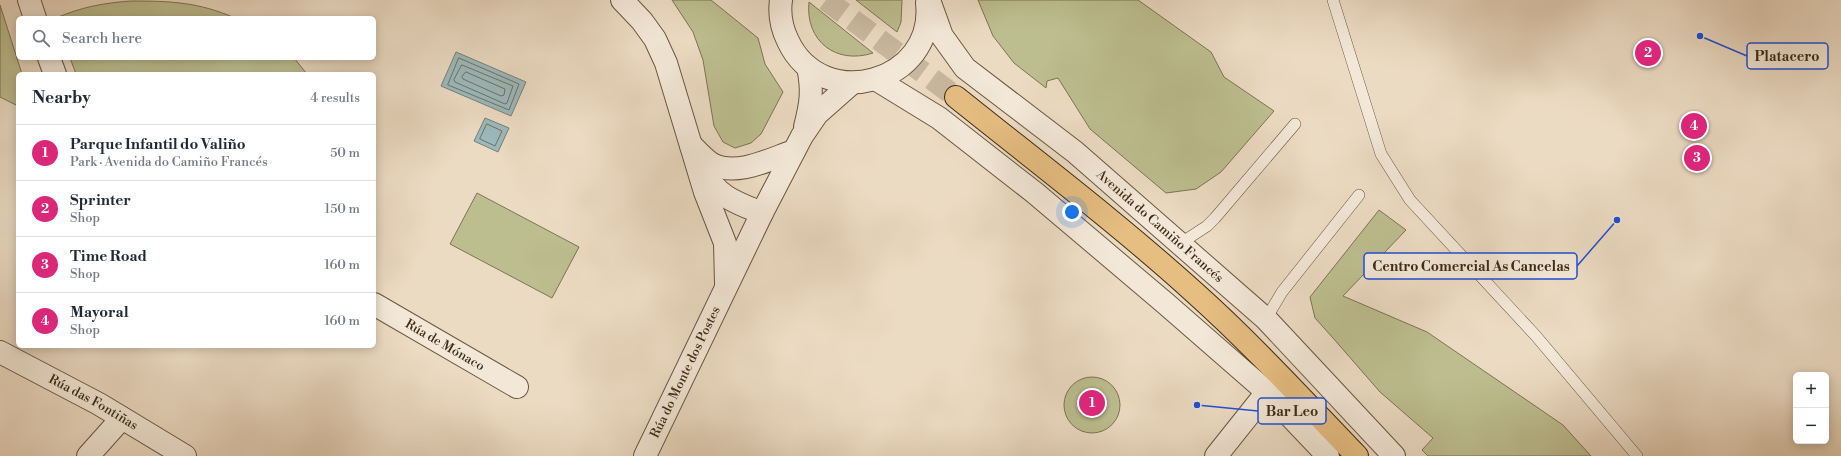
<!DOCTYPE html>
<html lang="en">
<head>
<meta charset="utf-8">
<style>
	body { margin:0; font-family:"Libre Bodoni",serif; background:#f6f6f7; color:#1f2937 }
	.controls { position:absolute; right:12px; bottom:12px; display:grid; overflow:hidden; border-radius:6px; box-shadow:0 2px 10px #0003 }
	.controls button { width:36px; height:36px; display:grid; place-items:center; padding:0; border:0; border-bottom:1px solid #e0e1e3; background:#fff; color:#1f2937; font:20px sans-serif }
	.you { position:absolute; left:1072px; top:212px; width:14px; height:14px; margin:-10px; border:3px solid #fff; border-radius:50%; background:#1a73e8; box-shadow:0 0 0 6px #1a73e833 }
	.badge { display:grid; place-items:center; width:26px; height:26px; border-radius:50%; background:#db2777; color:#fff; font-size:13px; font-weight:700 }
	.pin { position:absolute; translate:-50% -50%; border:2px solid #fff; box-shadow:0 1px 4px #0006 }
	.list { margin:0; padding:0; list-style:none }
	h2 { display:flex; justify-content:space-between; align-items:center; height:52px; margin:0; padding:0 16px; font-size:17px }
	h2 small { font-size:13px; font-weight:400; color:#747a83 }
	.list li { display:grid; grid-template-columns:26px 1fr auto; gap:12px; align-items:center; box-sizing:border-box; height:56px; padding:0 16px; border-top:1px solid #e0e1e3 }
	.list b { display:block; font-size:15px; white-space:nowrap }
	.list p { margin:0; font-size:13px; white-space:nowrap; color:#747a83 }
	.list em { font-size:13px; font-style:normal; color:#747a83 }
	.icon { flex:none; width:22px; height:22px; fill:none; stroke:currentColor; stroke-width:2; stroke-linecap:round; stroke-linejoin:round }
	.map { position:relative; flex:none; width:1841px; height:456px; overflow:hidden }
	.search { position:absolute; background:#fff; box-shadow:0 2px 10px #0003; left:16px; top:16px; width:360px; height:44px; display:flex; align-items:center; gap:10px; box-sizing:border-box; padding:0 14px; border-radius:6px; color:#747a83; font-size:15px }
	.panel { position:absolute; background:#fff; box-shadow:0 2px 10px #0003; left:16px; top:72px; width:360px; height:276px; border-radius:6px }
	.map>svg:first-child { display:block }
	.green { fill:#bdbe90; stroke:#7d7452 }
	.water { fill:#9cb9bc; stroke:#768079 }
	.lines { fill:none; stroke-linecap:round; stroke-linejoin:round }
	.shore { stroke:#6c7268; stroke-width:1 }
	.primary-tunnel { stroke:#c9b8a0; stroke-width:22; stroke-dasharray:22 11; stroke-linecap:butt }
	.lane-casing { stroke:#695740; stroke-width:12 }
	.street-casing { stroke:#695740; stroke-width:24 }
	.primary-casing { stroke:#3d2b14; stroke-width:24 }
	.lane { stroke:#f3e8d8; stroke-width:11 }
	.street { stroke:#f3e8d8; stroke-width:22 }
	.primary { stroke:#e6be82; stroke-width:22 }
	.labels { text-anchor:middle; dominant-baseline:central; stroke-width:3; stroke-linejoin:round; paint-order:stroke }
	.street-label { font-size:13px; fill:#3d2b14; stroke:#f3e8d8 }
	.leader { fill:none; stroke:#1d4ed8; stroke-width:1.5 }
	.callout-dot { fill:#1d4ed8; stroke:#f3e8d8; stroke-width:1.5 }
	.callout { fill:#f3e8d8; stroke:#1d4ed8; stroke-width:1.5 }
	.callout-label { font-size:14px; text-anchor:middle; font-weight:bold; fill:#3d2b14 }
</style>
</head>
<body>
<div class="map">
<svg width="1841" height="456" viewBox="0 0 1841 456">
	<rect width="100%" height="100%" fill="#ecdbc3"/>
	<filter id="stains"><feTurbulence type="fractalNoise" baseFrequency=".005" numOctaves="4"/><feColorMatrix values="0 0 0 0 .2 0 0 0 0 .09 0 0 0 0 .02 0 0 0 .5 -.17"/></filter>
	<radialGradient id="worn" r=".72"><stop offset=".6" stop-color="#630" stop-opacity="0"/><stop offset="1" stop-color="#630" stop-opacity=".3"/></radialGradient>
	<g class="green">
		<polygon points="672,0 711,0 758,38 765,64 783,92 761,134 751,143 735,148 723,142 714,126 703,60 693,32"/>
		<polygon points="856,0 902,0 901,22 897,32"/>
		<polygon points="978,0 1138,0 1211,52 1224,77 1274,111 1221,172 1196,189 1166,193 1090,129 1058,78 1047,81 1046,88 1014,63 993,36"/>
		<path d="M131,1C171,1 198,2 235,18H56C82,7 103,3 131,1Z"/>
		<path d="M809,2L868,49L873,53C836,65 805,41 809,2Z"/>
		<polygon points="0,5 22,74 18,74 18,106 0,97"/>
		<polygon points="70,58 294,58 307,74 76,74"/>
		<polygon points="477,193 579,247 552,298 450,244"/>
		<polygon points="1379,210 1406,230 1343,296 1427,332 1563,425 1591,456 1428,456 1422,450 1433,438 1380,392 1333,338 1315,318 1310,297"/>
		<circle cx="1092" cy="405" r="28"/>
	</g>
	<g class="water">
		<polygon points="456,52 526,82 511,116 441,86"/>
		<polygon points="485,118 509,128 498,152 474,141"/>
	</g>
	<g class="lines">
		<g class="shore">
			<polygon points="459,58 519,84 509,110 448,85"/>
			<polygon points="462,65 513,86 507,103 505,104 455,82 454,80"/>
			<polygon points="466,72 505,89 504,95 501,96 463,79 462,77"/>
			<polygon points="487,124 502,131 495,146 480,139"/>
		</g>
		<polyline class="primary-tunnel" points="826,0 956,97"/>
		<defs>
			<g id="lane">
				<polyline points="1333,0 1381,154 1410,200 1536,336 1637,456"/>
				<polyline points="1181,243 1207,226 1215,218 1295,124"/>
				<polyline points="1266,319 1282,292 1359,195"/>
			</g>
			<g id="street">
				<polyline points="29,0 35,18"/>
				<polyline points="622,0 642,21 655,39 666,63 705,192 725,243 726,283"/>
				<path d="M781,0C779,14 782,29 788,41C822,114 936,83 927,3"/>
				<path id="s1" d="M929,0L942,36L965,68L1075,152L1266,319L1394,456"/>
				<polyline points="49,58 55,74"/>
				<polyline points="877,80 939,118 1035,193 1165,303 1267,392 1328,456"/>
				<path d="M805,127C811,103 813,91 808,67"/>
				<path d="M691,145C697,151 705,160 712,164C737,177 770,159 794,151"/>
				<path d="M704,171C717,197 737,203 762,213"/>
				<path id="s2" d="M374,304L517,387"/>
				<path id="s3" d="M0,352L99,404L185,456"/>
				<polyline points="88,456 122,418"/>
				<path id="s4" d="M645,456L762,213L802,136L817,114L851,84"/>
				<polyline points="1216,456 1267,392"/>
			</g>
			<path id="primary" d="M956,97C1037,162 1119,224 1195,293C1252,344 1304,401 1357,456"/>
		</defs>
		<use href="#lane" class="lane-casing"/>
		<use href="#street" class="street-casing"/>
		<use href="#primary" class="primary-casing"/>
		<use href="#lane" class="lane"/>
		<use href="#street" class="street"/>
		<use href="#primary" class="primary"/>
	</g>
	<g class="labels">
		<g class="street-label">
			<text stroke="none"><textPath href="#s1" startOffset="329">Avenida do Camiño Francés</textPath></text>
			<text stroke="none"><textPath href="#s2" startOffset="82">Rúa de Mónaco</textPath></text>
			<text stroke="none"><textPath href="#s4" startOffset="93">Rúa do Monte dos Postes</textPath></text>
			<text stroke="none"><textPath href="#s3" startOffset="106">Rúa das Fontiñas</textPath></text>
		</g>
	</g>
	<path class="leader" d="M1700 36L1747 56M1617 220L1577 266M1197 405L1258 411"/>
	<g class="callout-dot">
		<circle cx="1700" cy="36" r="4"/>
		<circle cx="1617" cy="220" r="4"/>
		<circle cx="1197" cy="405" r="4"/>
	</g>
	<g class="callout">
		<rect x="1747" y="43" width="81" height="26" rx="4"/>
		<rect x="1364" y="253" width="213" height="26" rx="4"/>
		<rect x="1258" y="398" width="68" height="26" rx="4"/>
	</g>
	<g class="callout-label">
		<text x="1787" y="61">Platacero</text>
		<text x="1471" y="271">Centro Comercial As Cancelas</text>
		<text x="1292" y="416">Bar Leo</text>
	</g>
	<rect width="100%" height="100%" filter="url(#stains)"/>
	<rect width="100%" height="100%" fill="url(#worn)"/>
</svg>
<div class="controls">
<button>+</button>
<button>−</button>
</div>
<div class="you"></div>
<div class="pin badge" style="left:1092px;top:403px">1</div>
<div class="pin badge" style="left:1648px;top:53px">2</div>
<div class="pin badge" style="left:1697px;top:158px">3</div>
<div class="pin badge" style="left:1694px;top:126px">4</div>
<div class="search"><svg class="icon" aria-label="search" viewBox="0 0 24 24"><circle cx="10" cy="10" r="6"/><path d="M15 15l6 6"/></svg>Search here</div>
<section class="panel">
<h2>Nearby<small>4 results</small></h2>
<ul class="list">
<li><span class="badge">1</span><div><b>Parque Infantil do Valiño</b><p>Park · Avenida do Camiño Francés</p></div><em>50 m</em></li>
<li><span class="badge">2</span><div><b>Sprinter</b><p>Shop</p></div><em>150 m</em></li>
<li><span class="badge">3</span><div><b>Time Road</b><p>Shop</p></div><em>160 m</em></li>
<li><span class="badge">4</span><div><b>Mayoral</b><p>Shop</p></div><em>160 m</em></li>
</ul>
</section>
</div>
</body>
</html>
